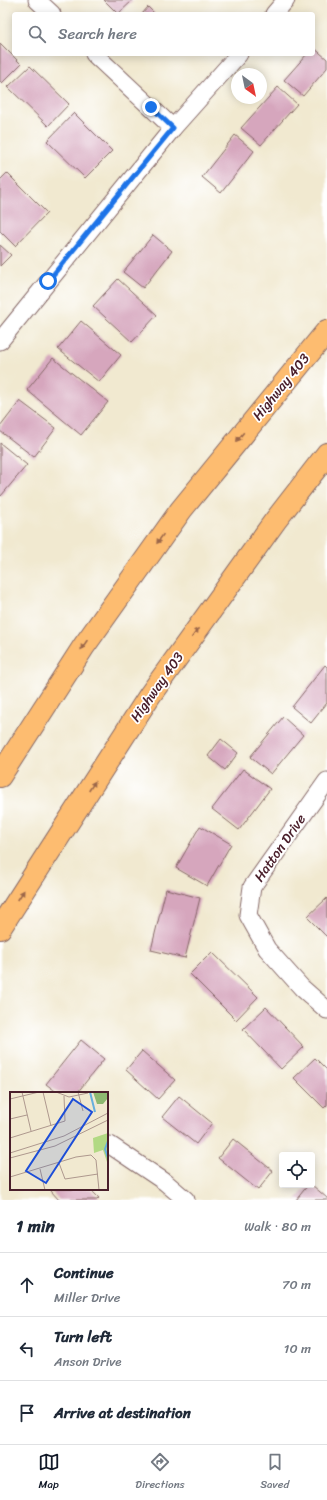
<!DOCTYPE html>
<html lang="en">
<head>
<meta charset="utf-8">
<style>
	body { margin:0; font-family:Sriracha,sans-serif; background:#f6f6f7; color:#1f2937 }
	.controls { position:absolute; right:12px; bottom:12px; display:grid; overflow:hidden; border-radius:4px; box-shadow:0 2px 10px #0003 }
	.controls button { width:36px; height:36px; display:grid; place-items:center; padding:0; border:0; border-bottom:1px solid #e0e1e3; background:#fff; color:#1f2937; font:20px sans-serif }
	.compass { position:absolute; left:231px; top:68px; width:36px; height:36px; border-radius:50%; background:#fff; box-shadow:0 2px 10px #0003; rotate:147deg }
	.stop { position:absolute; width:12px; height:12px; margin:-9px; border:3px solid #1a73e8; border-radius:50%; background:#fff }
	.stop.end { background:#1a73e8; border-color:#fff; box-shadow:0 1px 4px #0008 }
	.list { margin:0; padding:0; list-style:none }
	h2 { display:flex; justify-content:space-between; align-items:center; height:52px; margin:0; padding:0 16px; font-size:17px }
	h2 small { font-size:13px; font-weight:400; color:#747a83 }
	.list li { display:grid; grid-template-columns:26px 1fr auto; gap:12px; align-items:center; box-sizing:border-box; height:64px; padding:0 16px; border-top:1px solid #e0e1e3 }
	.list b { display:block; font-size:15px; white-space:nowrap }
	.list p { margin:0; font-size:13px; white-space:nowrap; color:#747a83 }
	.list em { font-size:13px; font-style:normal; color:#747a83 }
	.icon { flex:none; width:22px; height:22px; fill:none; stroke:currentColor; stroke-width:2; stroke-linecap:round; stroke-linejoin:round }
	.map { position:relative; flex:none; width:327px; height:1200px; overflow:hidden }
	.search { position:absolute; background:#fff; box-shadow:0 2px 10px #0003; left:12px; right:12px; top:12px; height:44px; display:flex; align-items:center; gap:10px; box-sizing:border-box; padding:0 14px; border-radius:4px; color:#747a83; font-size:15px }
	.sheet { height:244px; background:#fff }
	nav { display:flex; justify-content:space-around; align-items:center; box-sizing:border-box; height:56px; border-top:1px solid #e0e1e3; background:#fff; font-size:11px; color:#747a83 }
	nav a { display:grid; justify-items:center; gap:2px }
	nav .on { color:#111827 }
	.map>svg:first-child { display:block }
	.building { fill:#d6a6bd }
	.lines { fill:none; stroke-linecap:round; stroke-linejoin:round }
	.minor-casing { stroke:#846665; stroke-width:19 }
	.motorway-casing { stroke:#846665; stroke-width:24 }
	.minor { stroke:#fff; stroke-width:17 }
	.motorway { stroke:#fdbc70; stroke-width:22 }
	.oneway { fill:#9b664a }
	.route { stroke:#1a73e8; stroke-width:5 }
	.labels { text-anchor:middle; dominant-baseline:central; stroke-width:3.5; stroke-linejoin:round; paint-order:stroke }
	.street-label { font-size:14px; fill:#4a1f2b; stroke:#fff }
	.inset-river { fill:none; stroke:#66afde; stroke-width:2 }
	.inset-road { fill:none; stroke:#ae988e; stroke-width:1 }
	.view { fill:#1d4ed8; fill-opacity:0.15; stroke:#1d4ed8; stroke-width:2 }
	.inset-edge { fill:none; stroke:#4a1f2b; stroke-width:2 }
</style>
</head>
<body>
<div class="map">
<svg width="327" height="1200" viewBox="0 0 327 1200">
	<rect width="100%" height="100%" fill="#fff"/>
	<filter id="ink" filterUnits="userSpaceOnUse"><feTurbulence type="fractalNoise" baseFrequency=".025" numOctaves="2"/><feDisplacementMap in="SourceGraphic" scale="8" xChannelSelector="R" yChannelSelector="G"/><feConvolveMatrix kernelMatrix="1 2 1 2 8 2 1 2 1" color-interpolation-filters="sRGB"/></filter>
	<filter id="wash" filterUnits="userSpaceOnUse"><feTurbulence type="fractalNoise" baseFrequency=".012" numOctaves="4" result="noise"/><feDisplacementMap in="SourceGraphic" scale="16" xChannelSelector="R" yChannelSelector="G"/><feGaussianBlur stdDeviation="0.9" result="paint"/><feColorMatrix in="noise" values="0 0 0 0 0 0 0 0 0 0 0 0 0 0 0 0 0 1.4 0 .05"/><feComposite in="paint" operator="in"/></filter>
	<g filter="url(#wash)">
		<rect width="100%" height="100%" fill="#f1e9d0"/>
		<g id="blocks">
			<g class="building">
				<polygon points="104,0 133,0 118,14"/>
				<polygon points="148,7 155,14 142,14"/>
				<polygon points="0,43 21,64 2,83 0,81"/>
				<polygon points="313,47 327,59 327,68 303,96 284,80 307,54 313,54"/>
				<polygon points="30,66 69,104 48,126 8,87"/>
				<polygon points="278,87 297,104 261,145 241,128"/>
				<polygon points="74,113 112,151 85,178 47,141"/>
				<polygon points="235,135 254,151 221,193 202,177"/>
				<polygon points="7,173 47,213 15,246 0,231 0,180"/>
				<polygon points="153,235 172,251 143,288 123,272"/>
				<polygon points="0,245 11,255 0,266"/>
				<polygon points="118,279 157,315 132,342 93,306"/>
				<polygon points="81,321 121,355 99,382 58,349"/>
				<polygon points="53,358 108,402 81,435 27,390"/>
				<polygon points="20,401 56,428 34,457 0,431 0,427"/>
				<polygon points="0,443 27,465 1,496 0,495"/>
				<polygon points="325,665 327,667 327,703 311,723 292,707"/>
				<polygon points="283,717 303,735 271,774 250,757"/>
				<polygon points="221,739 238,753 225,770 208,756"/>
				<polygon points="243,769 270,789 239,830 212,809"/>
				<polygon points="200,826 231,844 207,886 176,868"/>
				<polygon points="166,889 200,898 185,958 151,950"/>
				<polygon points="327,898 327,937 307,917"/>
				<polygon points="212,952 258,997 236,1020 190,974"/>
				<polygon points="266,1007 304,1047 281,1069 243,1029"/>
				<polygon points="81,1040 104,1059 77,1093 58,1093 46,1084"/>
				<polygon points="142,1051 175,1080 158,1099 126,1070"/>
				<polygon points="315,1058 327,1070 327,1105 324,1108 294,1078"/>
				<polygon points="179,1096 212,1123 196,1144 162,1117"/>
				<polygon points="233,1139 273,1171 258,1190 218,1158"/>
				<polygon points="308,1185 312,1185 327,1198 327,1200 296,1200"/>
				<polygon points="53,1189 90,1189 99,1198 97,1200 59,1200 51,1191"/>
			</g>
		</g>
	</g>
	<g filter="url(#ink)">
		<use href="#blocks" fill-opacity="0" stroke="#846665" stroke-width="1"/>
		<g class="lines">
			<defs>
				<g id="minor">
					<polyline points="37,0 52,14"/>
					<polyline points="274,14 286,0"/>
					<polyline points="94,54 173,128"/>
					<polyline points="0,341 173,128 239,54"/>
					<polyline points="327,781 252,887 248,915 267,949 302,988 327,1010"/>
					<polyline points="110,1145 165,1182 186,1200"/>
				</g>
				<g id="motorway">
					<polyline points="0,776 84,646 181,510 327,331"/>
					<polyline points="0,928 150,695 275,521 327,454"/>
				</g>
			</defs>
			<use href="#minor" class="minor-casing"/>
			<use href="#motorway" class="motorway-casing"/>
			<use href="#minor" class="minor"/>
			<use href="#motorway" class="motorway"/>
		</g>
		<defs><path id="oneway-solid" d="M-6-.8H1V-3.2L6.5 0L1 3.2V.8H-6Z"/></defs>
		<g class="oneway">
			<use href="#oneway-solid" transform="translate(240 437) rotate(129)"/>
			<use href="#oneway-solid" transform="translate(160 539) rotate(125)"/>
			<use href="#oneway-solid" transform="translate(195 633) rotate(-54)"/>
			<use href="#oneway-solid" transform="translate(84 645) rotate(124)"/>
			<use href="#oneway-solid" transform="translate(92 786) rotate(-57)"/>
			<use href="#oneway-solid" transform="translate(21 895) rotate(-57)"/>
		</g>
	</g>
	<g class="lines" filter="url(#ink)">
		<polyline class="route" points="48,281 173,128 151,107"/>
	</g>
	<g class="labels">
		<g class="street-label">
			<text transform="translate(281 387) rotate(-51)">Highway 403</text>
			<text transform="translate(157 687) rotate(-55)">Highway 403</text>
			<text transform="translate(280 848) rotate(-55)">Hatton Drive</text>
		</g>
	</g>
	<g transform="translate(10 1092)">
		<rect width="98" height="98" fill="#f1e9d0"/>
		<path d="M98,41V87L97,70L93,58L84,61L83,46Z" fill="#b2d983"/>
		<path d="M83,0H98V6L93,12H87Z" fill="#8db971"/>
		<path class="inset-river" d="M80,0L85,20M98,49L95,57L98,66"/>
		<path class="inset-road" d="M12,0L21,39M33,0L41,34M46,0L59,5L78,1M68,0L73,19M0,7L29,0M0,27L17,23M0,46L55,29L54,4M0,61L54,44L98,21M0,66L45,54L98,28M49,71L55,87L88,82M30,77L35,98M0,85L66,65L81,63L86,68L89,98"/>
		<path class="view" d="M63,7L82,20L36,91L16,79Z"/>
		<rect width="98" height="98" class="inset-edge"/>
	</g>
</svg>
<div class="controls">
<button><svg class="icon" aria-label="locate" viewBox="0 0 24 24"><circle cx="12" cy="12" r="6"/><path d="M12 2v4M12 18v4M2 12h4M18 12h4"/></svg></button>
</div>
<svg class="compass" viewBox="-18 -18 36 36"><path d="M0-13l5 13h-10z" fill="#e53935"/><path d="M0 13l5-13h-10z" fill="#747a83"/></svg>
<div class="stop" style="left:48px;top:281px"></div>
<div class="stop end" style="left:151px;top:107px"></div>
<div class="search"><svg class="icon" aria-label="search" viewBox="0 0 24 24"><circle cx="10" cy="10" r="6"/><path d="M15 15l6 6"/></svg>Search here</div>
</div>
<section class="sheet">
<h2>1 min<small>Walk · 80 m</small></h2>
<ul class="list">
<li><svg class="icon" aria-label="ahead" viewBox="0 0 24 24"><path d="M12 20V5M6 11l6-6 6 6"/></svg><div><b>Continue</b><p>Miller Drive</p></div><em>70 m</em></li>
<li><svg class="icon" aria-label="left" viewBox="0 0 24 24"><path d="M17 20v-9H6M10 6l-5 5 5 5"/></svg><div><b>Turn left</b><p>Anson Drive</p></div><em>10 m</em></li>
<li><svg class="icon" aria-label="arrive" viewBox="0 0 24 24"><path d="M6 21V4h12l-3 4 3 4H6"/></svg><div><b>Arrive at destination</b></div></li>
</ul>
</section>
<nav>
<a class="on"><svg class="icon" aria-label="map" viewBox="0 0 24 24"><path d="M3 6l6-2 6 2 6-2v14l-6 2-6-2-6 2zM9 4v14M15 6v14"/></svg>Map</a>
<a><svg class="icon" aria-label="directions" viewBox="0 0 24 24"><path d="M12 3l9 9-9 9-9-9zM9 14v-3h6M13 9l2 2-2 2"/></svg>Directions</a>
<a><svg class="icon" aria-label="saved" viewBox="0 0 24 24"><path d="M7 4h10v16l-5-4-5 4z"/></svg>Saved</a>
</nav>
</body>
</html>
